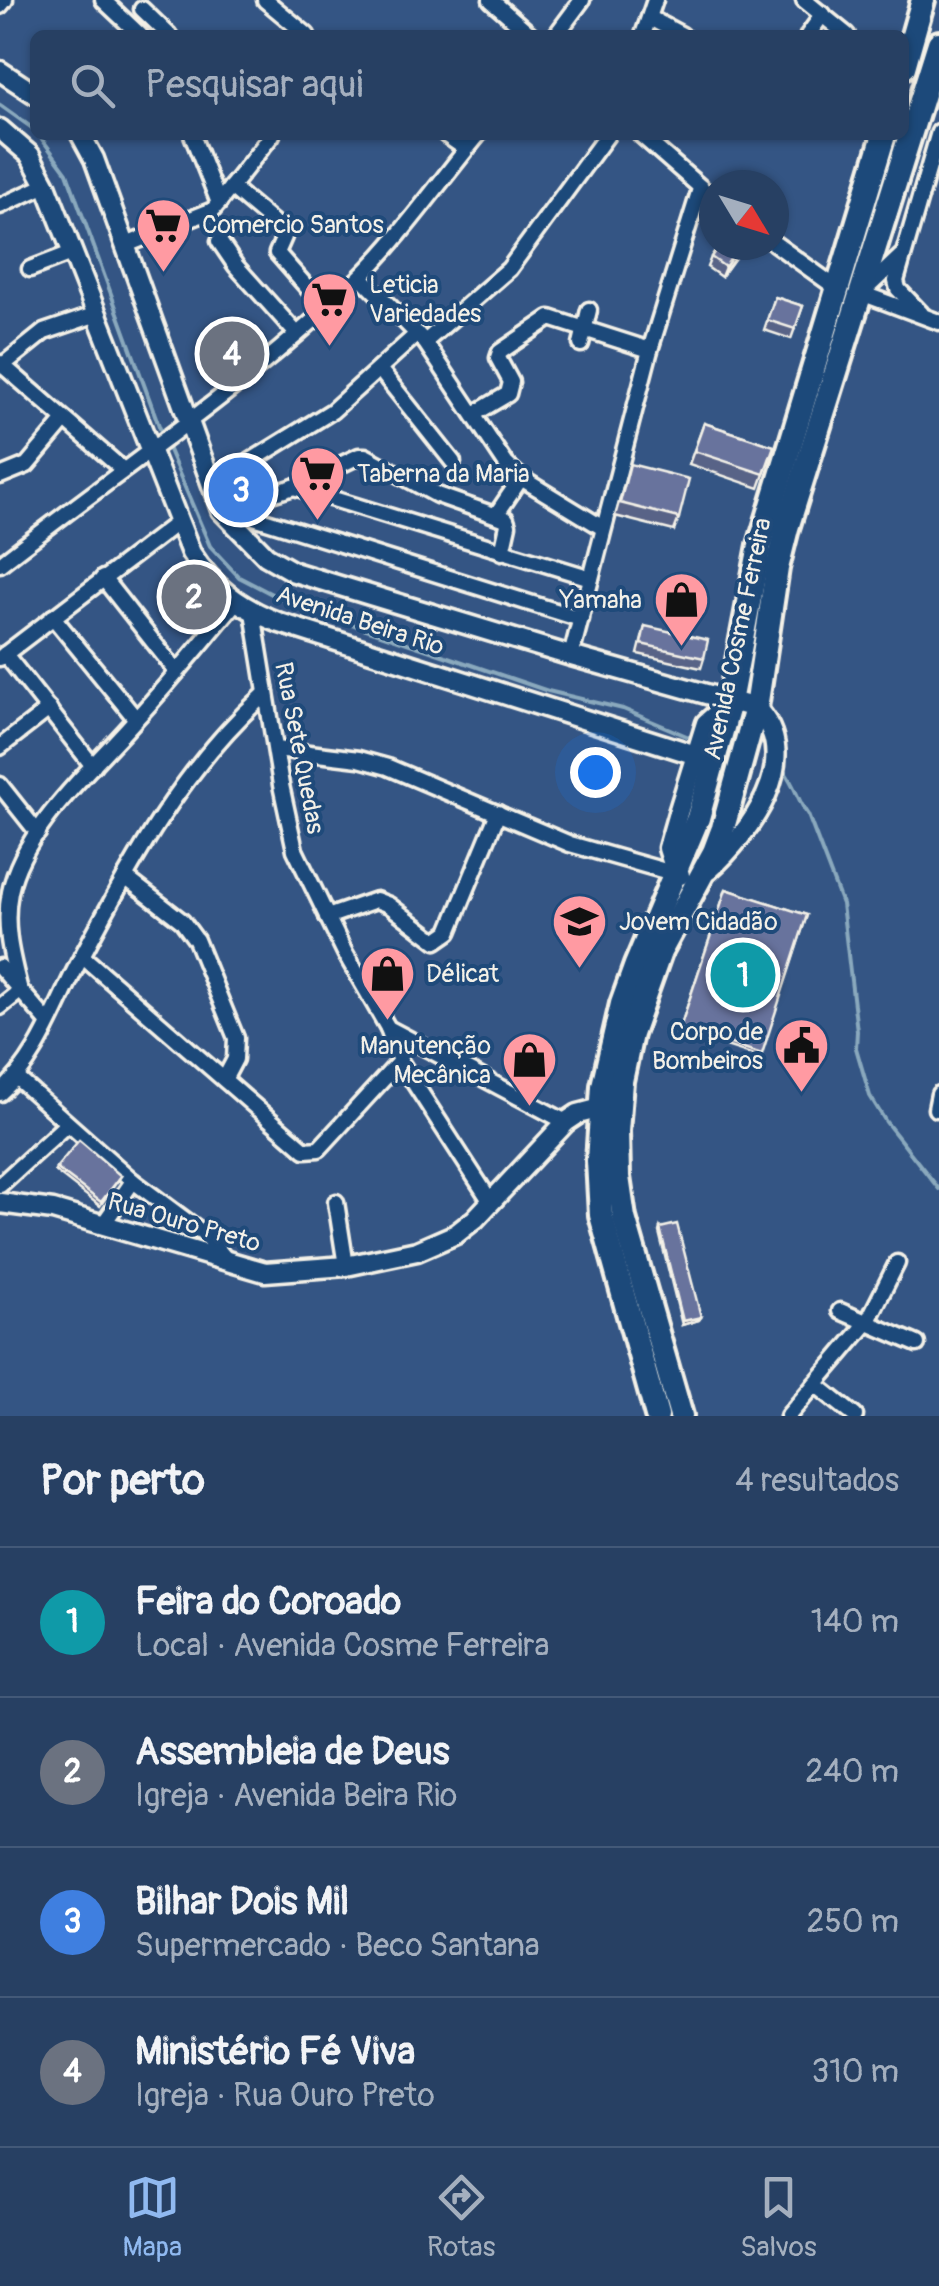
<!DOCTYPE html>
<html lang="pt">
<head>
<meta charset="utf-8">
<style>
	body { margin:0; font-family:Pangolin,sans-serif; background:#334b6c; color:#f1f3f6 }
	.compass { position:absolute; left:699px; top:170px; width:90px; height:90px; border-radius:50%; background:#274063; box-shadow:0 2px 8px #0004; rotate:128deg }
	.you { position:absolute; left:595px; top:772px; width:35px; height:35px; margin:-25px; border:8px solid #fff; border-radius:50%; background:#1a73e8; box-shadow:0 0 0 15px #1a73e833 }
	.badge { display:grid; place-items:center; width:65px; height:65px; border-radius:50%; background:#90b9f0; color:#fff; font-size:32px; font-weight:700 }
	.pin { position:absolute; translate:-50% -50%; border:5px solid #fff; box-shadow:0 2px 10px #0006 }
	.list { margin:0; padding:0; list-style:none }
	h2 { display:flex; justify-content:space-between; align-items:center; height:130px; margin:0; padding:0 40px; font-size:42px }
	h2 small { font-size:32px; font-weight:400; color:#a4afbe }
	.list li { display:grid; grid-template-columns:65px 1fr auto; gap:30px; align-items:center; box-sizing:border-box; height:150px; padding:0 40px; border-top:2px solid #435978 }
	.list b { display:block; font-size:38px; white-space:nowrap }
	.list p { margin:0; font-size:32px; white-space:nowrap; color:#a4afbe }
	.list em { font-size:32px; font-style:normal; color:#a4afbe }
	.icon { flex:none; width:55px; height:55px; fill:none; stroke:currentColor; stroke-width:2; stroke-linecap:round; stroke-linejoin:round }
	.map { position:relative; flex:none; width:939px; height:1416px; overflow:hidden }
	.search { position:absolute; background:#274063; box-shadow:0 2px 8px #0004; left:30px; right:30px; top:30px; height:110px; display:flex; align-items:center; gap:25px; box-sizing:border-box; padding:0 35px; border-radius:15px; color:#a4afbe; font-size:38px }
	.sheet { height:730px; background:#274063 }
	nav { display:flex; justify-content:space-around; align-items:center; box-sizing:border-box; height:140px; border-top:2px solid #435978; background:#274063; font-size:28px; color:#a4afbe }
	nav a { display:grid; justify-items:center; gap:5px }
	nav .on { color:#90b9f0 }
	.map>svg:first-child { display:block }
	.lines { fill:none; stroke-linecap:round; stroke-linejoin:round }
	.stream { stroke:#8aa9bd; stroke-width:4 }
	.minor-casing { stroke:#f4f1e8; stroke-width:21 }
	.tertiary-casing { stroke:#f4f1e8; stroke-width:25 }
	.primary-casing { stroke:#f4f1e8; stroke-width:30 }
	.minor { stroke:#1f4a7a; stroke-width:14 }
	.tertiary { stroke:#1f4a7a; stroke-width:18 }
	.primary { stroke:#1f4a7a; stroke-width:22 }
	.wall { fill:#596387; stroke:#f4f1e8; stroke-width:2.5 }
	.shaded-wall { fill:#49506e; stroke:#f4f1e8; stroke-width:2.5 }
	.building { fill:#68739d; stroke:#f4f1e8; stroke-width:2.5 }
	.labels { text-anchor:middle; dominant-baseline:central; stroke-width:8; stroke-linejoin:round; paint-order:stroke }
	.poi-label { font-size:25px; fill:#f4f1e8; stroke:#1f4a7a; text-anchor:start }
	.street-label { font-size:25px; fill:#f4f1e8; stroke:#1f4a7a }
</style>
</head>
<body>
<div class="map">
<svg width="939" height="1416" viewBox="0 0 939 1416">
	<rect width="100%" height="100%" fill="#345584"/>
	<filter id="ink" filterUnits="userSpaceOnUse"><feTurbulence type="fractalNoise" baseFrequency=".01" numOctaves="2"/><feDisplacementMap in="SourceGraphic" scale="20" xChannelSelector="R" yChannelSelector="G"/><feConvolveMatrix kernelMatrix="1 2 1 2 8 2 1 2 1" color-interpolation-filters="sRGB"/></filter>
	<g filter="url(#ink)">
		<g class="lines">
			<g class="stream">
				<polyline points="0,105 35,130"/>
				<polyline points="39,135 67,173 162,434"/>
				<polyline points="166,443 210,546 239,577 287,602 548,691 623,709 689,737"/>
				<path d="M784,771C795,785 798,801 808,815L842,904L857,1031L856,1048L870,1096L886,1122L939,1189"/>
			</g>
			<defs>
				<g id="minor">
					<polyline points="103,0 140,35"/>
					<polyline points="265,0 307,35"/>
					<polyline points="491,0 531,35"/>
					<polyline points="804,0 847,35"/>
					<polyline points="0,6 5,0"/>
					<polyline points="142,9 169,35"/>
					<polyline points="650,18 682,35"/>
					<polyline points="556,35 582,0"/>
					<polyline points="643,35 655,0"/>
					<polyline points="808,35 823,14"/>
					<polyline points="192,135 219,203"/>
					<polyline points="446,135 466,149"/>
					<polyline points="641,135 714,199"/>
					<polyline points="231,187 282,230 284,237 277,253 326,309"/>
					<polyline points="0,206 46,185"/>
					<polyline points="219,241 236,266 297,334"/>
					<polyline points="774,243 838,289"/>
					<polyline points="126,245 213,210 272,135"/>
					<polyline points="30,269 74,252"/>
					<polyline points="361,277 425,342 506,464 521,478 603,528"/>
					<polyline points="861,293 939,322"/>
					<polyline points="862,293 901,256"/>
					<polyline points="921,313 898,289 896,281 939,132"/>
					<polyline points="425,342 509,269 607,135"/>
					<polyline points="581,344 589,310"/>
					<polyline points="0,363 122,469"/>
					<polyline points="3,365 44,332 97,314"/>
					<polyline points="380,370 453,462"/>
					<polyline points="474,414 508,394 511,382 498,358 500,352 550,318 650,350"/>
					<polyline points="0,476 27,465 64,421"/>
					<polyline points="212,485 332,411 417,334"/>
					<polyline points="294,487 591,578"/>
					<polyline points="225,508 581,619"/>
					<polyline points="226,508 294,487 359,456 365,456 437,495 506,519 508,525 502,552"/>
					<polyline points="496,515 521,478"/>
					<path d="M0,564C119,471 247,386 356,281C398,241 440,181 478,135"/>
					<polyline points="103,578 177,672"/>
					<polyline points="253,612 281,785 295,850 345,953 388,1028 566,1122"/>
					<polyline points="53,617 136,719"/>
					<polyline points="5,654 93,766"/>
					<polyline points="571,656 650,350 700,189"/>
					<polyline points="0,658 177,523"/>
					<polyline points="0,747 49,709"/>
					<polyline points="276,749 359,759 388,767 570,844 676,874"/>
					<polyline points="0,785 38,833"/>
					<polyline points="125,877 182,921 196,940 236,1038 235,1059 225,1078"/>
					<polyline points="327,917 376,900 389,905 436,941 449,932 498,813"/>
					<polyline points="82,956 305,1150 319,1149 400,1061 388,1028"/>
					<polyline points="0,967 48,1022"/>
					<path d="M0,1007L20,991C12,958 3,927 10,892C23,828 93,768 135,720C170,682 202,642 235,603"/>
					<polyline points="400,1061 491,1202"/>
					<polyline points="17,1078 133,1181 207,1236 228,1262"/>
					<path d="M0,1093C40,1058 57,1002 82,956C132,861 184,766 265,694"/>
					<polyline points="936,1109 939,1094"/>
					<polyline points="0,1185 67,1124"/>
					<polyline points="336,1202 346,1266"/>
					<polyline points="102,1226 133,1181"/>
					<polyline points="840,1311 917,1344"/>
					<polyline points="815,1384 855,1416"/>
					<polyline points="788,1416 867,1323 897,1263"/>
				</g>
				<g id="tertiary">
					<polyline points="0,71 35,94"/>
					<path d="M0,129L30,155L46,185L191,553C213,588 241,608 280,623L696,755"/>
					<path d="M81,135L94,159L221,510L266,556L294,572L571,656L756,708C806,759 749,834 709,870"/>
					<polyline points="680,875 676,874 668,848 678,813 706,723 730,702"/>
					<polyline points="0,1203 53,1210 265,1272 346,1266 417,1251 456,1234 475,1219 566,1122 578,1114 601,1108"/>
				</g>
				<g id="primary">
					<polyline points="904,67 923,0"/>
					<polyline points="657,1416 601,1215 598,1161 603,1086 622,1004 636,965 698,818 730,702 760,545 884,135"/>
					<polyline points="681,1416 624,1218 618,1177 617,1131 621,1081 631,1034 660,952 714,852 723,828 756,708 777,568 787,528 939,43"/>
				</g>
			</defs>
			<use href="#minor" class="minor-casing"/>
			<use href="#tertiary" class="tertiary-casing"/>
			<use href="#primary" class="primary-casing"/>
			<use href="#minor" class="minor"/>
			<use href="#tertiary" class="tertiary"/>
			<use href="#primary" class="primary"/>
		</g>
		<g class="wall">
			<polygon points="719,245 744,245 721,277 707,267 711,257"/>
			<polygon points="775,297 803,306 791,339 764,330"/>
			<polygon points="704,423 774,446 759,488 689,464"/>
			<polygon points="630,464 679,518 674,531 615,516"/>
			<polygon points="645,626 704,658 701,668 638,654"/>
			<polygon points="726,889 807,915 760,1057 679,1031"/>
			<polygon points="56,1168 121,1176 100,1206 55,1171"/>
			<polygon points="660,1228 701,1317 699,1320 682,1325 659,1232"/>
		</g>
		<g class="shaded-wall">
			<polygon points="740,245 744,245 721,277 725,267"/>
			<polygon points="701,1317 699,1320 682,1325 683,1321"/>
		</g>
		<g class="building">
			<polygon points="719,245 740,245 725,267 711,257"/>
			<polygon points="775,297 803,306 795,329 767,320"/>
			<polygon points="704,423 774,446 764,474 694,451"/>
			<polygon points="630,464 689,479 679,518 620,503"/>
			<polygon points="645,626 708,640 704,658 641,644"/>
			<polygon points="726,889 807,915 762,1054 680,1028"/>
			<polygon points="79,1140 121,1176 101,1202 56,1168"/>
			<polygon points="677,1224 701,1317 683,1321 660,1228"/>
		</g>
	</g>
	<defs>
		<symbol id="supermarket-pin" viewBox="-11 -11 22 30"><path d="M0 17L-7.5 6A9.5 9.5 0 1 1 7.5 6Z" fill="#ff9aa2" stroke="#1f4a7a"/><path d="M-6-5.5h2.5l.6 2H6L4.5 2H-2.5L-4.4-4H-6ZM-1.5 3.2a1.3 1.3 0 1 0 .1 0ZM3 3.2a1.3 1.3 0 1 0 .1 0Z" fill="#111"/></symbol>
		<symbol id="shop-pin" viewBox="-11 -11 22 30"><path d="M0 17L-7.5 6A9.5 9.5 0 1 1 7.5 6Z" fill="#ff9aa2" stroke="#1f4a7a"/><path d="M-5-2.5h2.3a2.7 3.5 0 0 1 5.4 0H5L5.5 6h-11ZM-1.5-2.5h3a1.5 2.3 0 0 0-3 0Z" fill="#111"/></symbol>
		<symbol id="school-pin" viewBox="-11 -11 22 30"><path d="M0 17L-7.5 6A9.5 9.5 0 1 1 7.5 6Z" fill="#ff9aa2" stroke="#1f4a7a"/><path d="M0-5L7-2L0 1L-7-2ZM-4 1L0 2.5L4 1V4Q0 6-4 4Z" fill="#111"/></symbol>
		<symbol id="civic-pin" viewBox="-11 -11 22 30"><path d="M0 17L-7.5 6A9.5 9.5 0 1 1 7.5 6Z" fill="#ff9aa2" stroke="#1f4a7a"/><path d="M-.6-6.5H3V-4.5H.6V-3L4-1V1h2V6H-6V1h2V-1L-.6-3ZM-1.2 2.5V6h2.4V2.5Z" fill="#111"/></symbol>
	</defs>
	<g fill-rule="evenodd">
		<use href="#supermarket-pin" x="132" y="194" width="63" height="86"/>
		<use href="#supermarket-pin" x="298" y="268" width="63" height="86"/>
		<use href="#supermarket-pin" x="286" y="442" width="63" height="86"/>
		<use href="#shop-pin" x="650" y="568" width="63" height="86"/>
		<use href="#school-pin" x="548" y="890" width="63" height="86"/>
		<use href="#shop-pin" x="356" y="942" width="63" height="86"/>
		<use href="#civic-pin" x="770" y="1014" width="63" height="86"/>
		<use href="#shop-pin" x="498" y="1028" width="63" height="86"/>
	</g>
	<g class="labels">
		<g class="poi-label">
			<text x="202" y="225">Comercio Santos</text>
			<text x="369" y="285">Leticia<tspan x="369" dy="29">Variedades</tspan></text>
			<text x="357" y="474">Taberna da Maria</text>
			<text x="642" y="600" text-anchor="end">Yamaha</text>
			<text x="619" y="922">Jovem Cidadão</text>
			<text x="426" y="974">Délicat</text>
			<text x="763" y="1032" text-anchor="end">Corpo de<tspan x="763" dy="29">Bombeiros</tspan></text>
			<text x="491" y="1046" text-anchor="end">Manutenção<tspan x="491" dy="29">Mecânica</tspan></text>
		</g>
		<g class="street-label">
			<text transform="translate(360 621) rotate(18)">Avenida Beira Rio</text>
			<text transform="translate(738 639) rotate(-78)">Avenida Cosme Ferreira</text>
			<text transform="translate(299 748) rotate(79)">Rua Sete Quedas</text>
			<text transform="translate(184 1223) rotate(16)">Rua Ouro Preto</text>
		</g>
	</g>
</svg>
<svg class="compass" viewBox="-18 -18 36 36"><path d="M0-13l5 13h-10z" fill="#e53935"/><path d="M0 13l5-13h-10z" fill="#a4afbe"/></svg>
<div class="you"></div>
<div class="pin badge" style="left:743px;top:975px;background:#0f9aa8">1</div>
<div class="pin badge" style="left:194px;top:597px;background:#6b7280">2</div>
<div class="pin badge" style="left:241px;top:490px;background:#3f7fe0">3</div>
<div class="pin badge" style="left:232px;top:354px;background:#6b7280">4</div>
<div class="search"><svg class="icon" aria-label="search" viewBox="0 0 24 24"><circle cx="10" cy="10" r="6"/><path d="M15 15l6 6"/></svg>Pesquisar aqui</div>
</div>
<section class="sheet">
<h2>Por perto<small>4 resultados</small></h2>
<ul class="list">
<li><span class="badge" style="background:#0f9aa8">1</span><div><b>Feira do Coroado</b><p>Local · Avenida Cosme Ferreira</p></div><em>140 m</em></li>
<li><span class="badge" style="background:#6b7280">2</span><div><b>Assembleia de Deus</b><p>Igreja · Avenida Beira Rio</p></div><em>240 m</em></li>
<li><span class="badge" style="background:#3f7fe0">3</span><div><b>Bilhar Dois Mil</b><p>Supermercado · Beco Santana</p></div><em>250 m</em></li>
<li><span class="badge" style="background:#6b7280">4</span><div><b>Ministério Fé Viva</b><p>Igreja · Rua Ouro Preto</p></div><em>310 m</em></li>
</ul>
</section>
<nav>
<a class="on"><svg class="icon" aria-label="map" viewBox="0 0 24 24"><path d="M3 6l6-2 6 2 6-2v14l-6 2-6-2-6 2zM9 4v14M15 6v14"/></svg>Mapa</a>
<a><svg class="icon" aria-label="directions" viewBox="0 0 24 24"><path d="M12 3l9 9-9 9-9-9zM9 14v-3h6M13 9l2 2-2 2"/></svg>Rotas</a>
<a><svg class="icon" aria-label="saved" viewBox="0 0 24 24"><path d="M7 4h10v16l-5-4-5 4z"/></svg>Salvos</a>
</nav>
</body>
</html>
